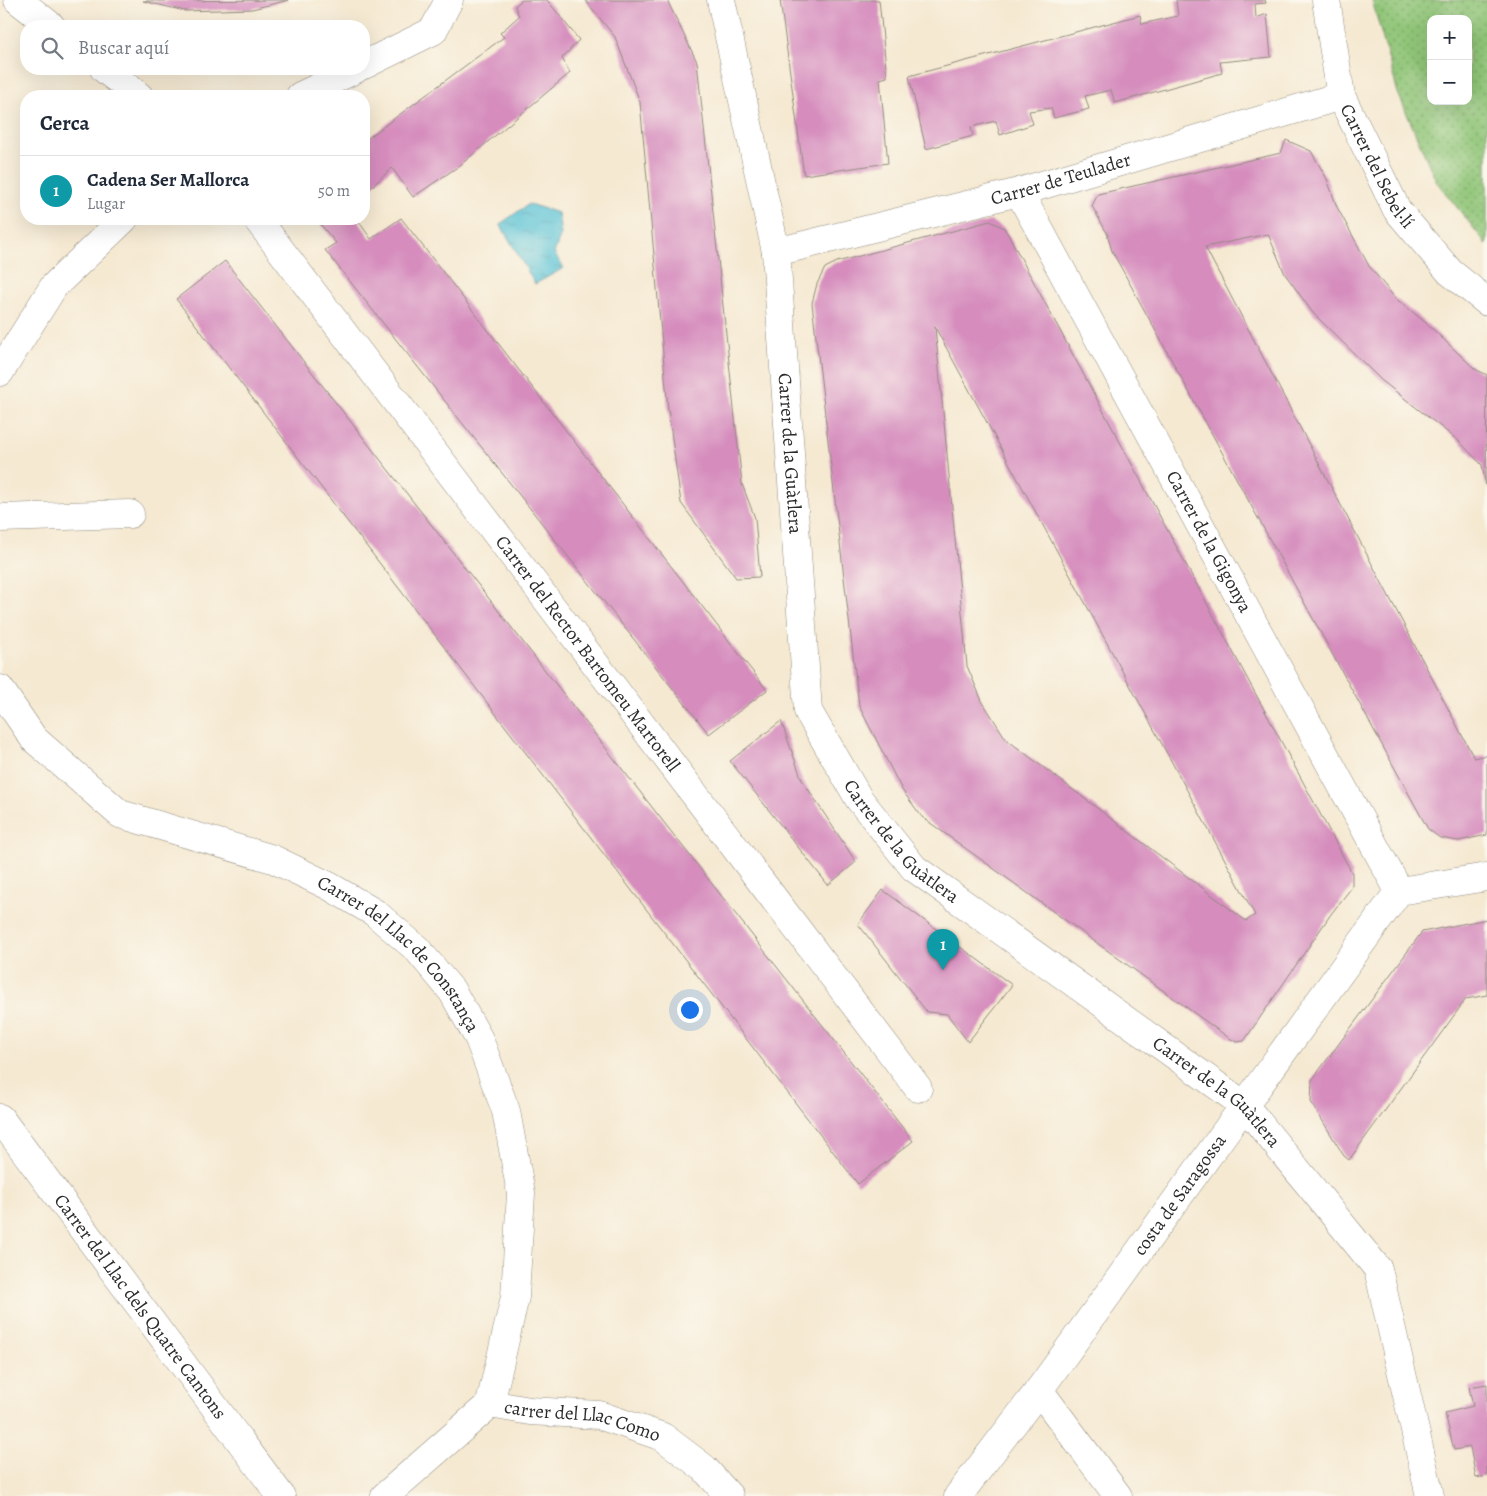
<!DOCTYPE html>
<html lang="es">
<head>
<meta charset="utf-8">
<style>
	body { margin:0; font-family:Alegreya,serif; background:#f6f6f7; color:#1f2937 }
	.controls { position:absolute; right:15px; top:15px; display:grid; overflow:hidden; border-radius:10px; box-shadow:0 5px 20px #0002 }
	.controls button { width:45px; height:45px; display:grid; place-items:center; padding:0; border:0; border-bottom:1px solid #e0e1e3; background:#fff; color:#1f2937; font:25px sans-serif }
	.you { position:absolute; left:689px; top:1009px; width:18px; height:18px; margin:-12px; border:4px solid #fff; border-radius:50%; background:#1a73e8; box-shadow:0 0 0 8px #1a73e833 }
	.badge { display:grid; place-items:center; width:32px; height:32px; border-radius:50%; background:#b5179e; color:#fff; font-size:16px; font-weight:700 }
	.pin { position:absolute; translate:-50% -41px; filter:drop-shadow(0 1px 2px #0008) }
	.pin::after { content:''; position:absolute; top:26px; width:18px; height:15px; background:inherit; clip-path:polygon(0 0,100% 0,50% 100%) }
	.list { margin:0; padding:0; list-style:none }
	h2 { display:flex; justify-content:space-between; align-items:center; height:65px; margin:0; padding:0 20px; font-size:21px }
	h2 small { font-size:16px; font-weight:400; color:#747a83 }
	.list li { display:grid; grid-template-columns:32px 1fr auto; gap:15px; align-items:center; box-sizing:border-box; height:70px; padding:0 20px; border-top:1px solid #e0e1e3 }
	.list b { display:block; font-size:19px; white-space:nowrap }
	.list p { margin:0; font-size:16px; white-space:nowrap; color:#747a83 }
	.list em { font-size:16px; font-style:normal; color:#747a83 }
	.icon { flex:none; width:28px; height:28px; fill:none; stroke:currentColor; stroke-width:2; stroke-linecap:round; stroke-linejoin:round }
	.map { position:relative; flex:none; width:1487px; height:1496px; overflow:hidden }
	.search { position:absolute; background:#fff; box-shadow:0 5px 20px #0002; left:20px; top:20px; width:350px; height:55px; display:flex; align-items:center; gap:12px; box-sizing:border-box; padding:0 18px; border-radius:20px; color:#747a83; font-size:19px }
	.panel { position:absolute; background:#fff; box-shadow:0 5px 20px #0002; left:20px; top:90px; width:350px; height:135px; border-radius:20px }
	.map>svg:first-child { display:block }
	.park { fill:url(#park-dots); stroke:#5d7851; fill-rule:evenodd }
	.water { fill:url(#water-ripples); stroke:#427680 }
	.building { fill:#d68dbe; fill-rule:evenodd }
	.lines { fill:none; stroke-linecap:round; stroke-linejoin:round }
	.minor-casing { stroke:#908a7e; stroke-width:29 }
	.minor { stroke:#fff; stroke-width:28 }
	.labels { text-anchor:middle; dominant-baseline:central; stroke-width:4; stroke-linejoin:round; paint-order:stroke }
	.street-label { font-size:19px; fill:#2b2b2b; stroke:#fbf7ec }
</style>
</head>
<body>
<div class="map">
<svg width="1487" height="1496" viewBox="0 0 1487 1496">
	<defs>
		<pattern id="park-dots" width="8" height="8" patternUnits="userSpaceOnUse" patternTransform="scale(1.25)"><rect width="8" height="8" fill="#8fc577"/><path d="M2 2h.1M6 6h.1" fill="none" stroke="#75a062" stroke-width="1.8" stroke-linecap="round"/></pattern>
		<pattern id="water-ripples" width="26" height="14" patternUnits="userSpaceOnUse" patternTransform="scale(1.25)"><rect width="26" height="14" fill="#59c2d5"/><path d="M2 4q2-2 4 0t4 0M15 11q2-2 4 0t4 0" fill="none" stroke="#4a9ead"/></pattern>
	</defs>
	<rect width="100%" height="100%" fill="#fbf7ec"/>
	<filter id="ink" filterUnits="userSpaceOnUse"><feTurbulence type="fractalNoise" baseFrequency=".02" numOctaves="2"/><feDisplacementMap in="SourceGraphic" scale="10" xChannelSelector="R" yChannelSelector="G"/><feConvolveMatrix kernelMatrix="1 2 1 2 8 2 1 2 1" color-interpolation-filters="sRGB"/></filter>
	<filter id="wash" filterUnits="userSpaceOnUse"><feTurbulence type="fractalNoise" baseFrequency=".0096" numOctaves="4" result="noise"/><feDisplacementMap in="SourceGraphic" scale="20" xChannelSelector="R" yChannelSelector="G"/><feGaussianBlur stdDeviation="1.12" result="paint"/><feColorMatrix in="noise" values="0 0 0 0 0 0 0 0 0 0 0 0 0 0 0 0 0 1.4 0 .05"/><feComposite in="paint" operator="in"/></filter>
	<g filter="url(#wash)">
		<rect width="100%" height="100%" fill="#f5e9d2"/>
		<path class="park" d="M1372,0H1487V245L1436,181L1398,93ZM1431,19H1468V101H1431Z"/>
		<polygon class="water" points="529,204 558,213 561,234 554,253 564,268 535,284 500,224"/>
		<g id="blocks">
			<g class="building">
				<polygon points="289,0 252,9 185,11 143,1"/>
				<polygon points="522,0 547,0 579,40 562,58 570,73 459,166 413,197 392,168 364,194 364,141 504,37 500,33 519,16 515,6"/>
				<polygon points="585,0 667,0 697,62 742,484 755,518 760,577 736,578 681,503 668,409 640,102 615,37"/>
				<polygon points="780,0 879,0 887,77 880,79 888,163 804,175"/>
				<polygon points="1176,0 1265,0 1266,3 1255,4 1256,18 1267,14 1271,57 1220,62 1222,73 1115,103 1111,90 1085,96 1089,109 1054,118 1051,108 1029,111 1033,124 1000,135 996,121 971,127 973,136 926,149 909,76 1140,15 1142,24 1173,17 1178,16"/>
				<polygon points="1286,140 1311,151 1327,179 1337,207 1369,266 1395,298 1425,322 1475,369 1487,375 1486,487 1482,465 1460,442 1381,380 1313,313 1285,274 1268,234 1205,247 1474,758 1487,755 1487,835 1458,841 1440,838 1428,829 1112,251 1107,233 1092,206 1098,194 1281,153"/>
				<polygon points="401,218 767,690 709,734 325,250 336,243 316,219 357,219 371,239"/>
				<path d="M990,221L1004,228L1009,236L1352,873V887L1331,914L1244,1041L1237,1042L1229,1038L922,817L902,790L859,706L812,303L817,284L825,268L837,262ZM935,327L1255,915L1246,921L1006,739L982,701L967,666Z"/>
				<polygon points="225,261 913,1141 858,1184 176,299"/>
				<polygon points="781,721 802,780 856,862 828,885 730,761"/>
				<polygon points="883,890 1012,985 968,1042 947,1014 927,1012 858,924"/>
				<polygon points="1487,919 1487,995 1466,999 1349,1160 1344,1156 1311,1102 1312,1080 1422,932"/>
				<polygon points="1487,1384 1487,1476 1476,1478 1470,1447 1454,1450 1445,1413 1473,1406 1469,1387"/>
			</g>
		</g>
	</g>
	<g filter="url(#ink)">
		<use href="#blocks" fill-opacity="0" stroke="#908a7e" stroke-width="1"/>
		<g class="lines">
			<defs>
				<g id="minor">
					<polyline points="18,0 51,26"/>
					<path id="s1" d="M721,0L776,252L808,711L859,799L914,868L1244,1105L1378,1269L1430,1496"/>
					<path id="s2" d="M1326,0L1341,96L1397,210L1450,272L1487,302"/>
					<polyline points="364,65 433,31 449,0"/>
					<polyline points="104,69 139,96"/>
					<polyline points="300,96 356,69"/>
					<path id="s3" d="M1019,192L1399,891"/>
					<path id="s4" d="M257,219L918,1088"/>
					<path id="s5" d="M776,252L1019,192L1341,96"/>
					<polyline points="0,372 54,286 124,219"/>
					<polyline points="0,518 130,514"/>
					<path id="s6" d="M0,689L34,739L120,814L273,859L329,886L375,913L417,949L452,991L479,1039L506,1111L521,1193L515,1297L490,1404"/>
					<path id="s7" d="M0,1118L281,1496"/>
					<polyline points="1039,1390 1118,1496"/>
					<path id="s8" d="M385,1496L490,1404L530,1411L599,1415L663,1437L704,1468L729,1496"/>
					<path id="s9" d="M958,1496L1039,1390L1399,891L1487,877"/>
				</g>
			</defs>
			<use href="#minor" class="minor-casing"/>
			<use href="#minor" class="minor"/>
		</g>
	</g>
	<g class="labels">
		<g class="street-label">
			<text stroke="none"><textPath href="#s2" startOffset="176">Carrer del Sebel·lí</textPath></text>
			<text stroke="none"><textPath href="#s5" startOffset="294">Carrer de Teulader</textPath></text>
			<text stroke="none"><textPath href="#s1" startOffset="460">Carrer de la Guàtlera</textPath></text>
			<text stroke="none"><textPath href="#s3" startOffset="398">Carrer de la Gigonya</textPath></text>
			<text stroke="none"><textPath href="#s4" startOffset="546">Carrer del Rector Bartomeu Martorell</textPath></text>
			<text stroke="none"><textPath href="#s1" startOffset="880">Carrer de la Guàtlera</textPath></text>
			<text stroke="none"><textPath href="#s6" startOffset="495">Carrer del Llac de Constança</textPath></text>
			<text stroke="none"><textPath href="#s1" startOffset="1285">Carrer de la Guàtlera</textPath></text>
			<text stroke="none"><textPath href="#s9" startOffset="374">costa de Saragossa</textPath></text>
			<text stroke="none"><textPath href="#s7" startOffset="235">Carrer del Llac dels Quatre Cantons</textPath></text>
			<text stroke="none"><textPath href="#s8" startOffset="234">carrer del Llac Como</textPath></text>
		</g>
	</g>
</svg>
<div class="controls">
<button>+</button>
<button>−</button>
</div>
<div class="you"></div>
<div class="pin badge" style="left:943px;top:970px;background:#0f9aa8">1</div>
<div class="search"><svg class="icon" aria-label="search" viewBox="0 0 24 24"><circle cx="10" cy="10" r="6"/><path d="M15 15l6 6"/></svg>Buscar aquí</div>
<section class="panel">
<h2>Cerca<small></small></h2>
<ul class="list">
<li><span class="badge" style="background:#0f9aa8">1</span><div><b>Cadena Ser Mallorca</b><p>Lugar</p></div><em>50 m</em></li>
</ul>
</section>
</div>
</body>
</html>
